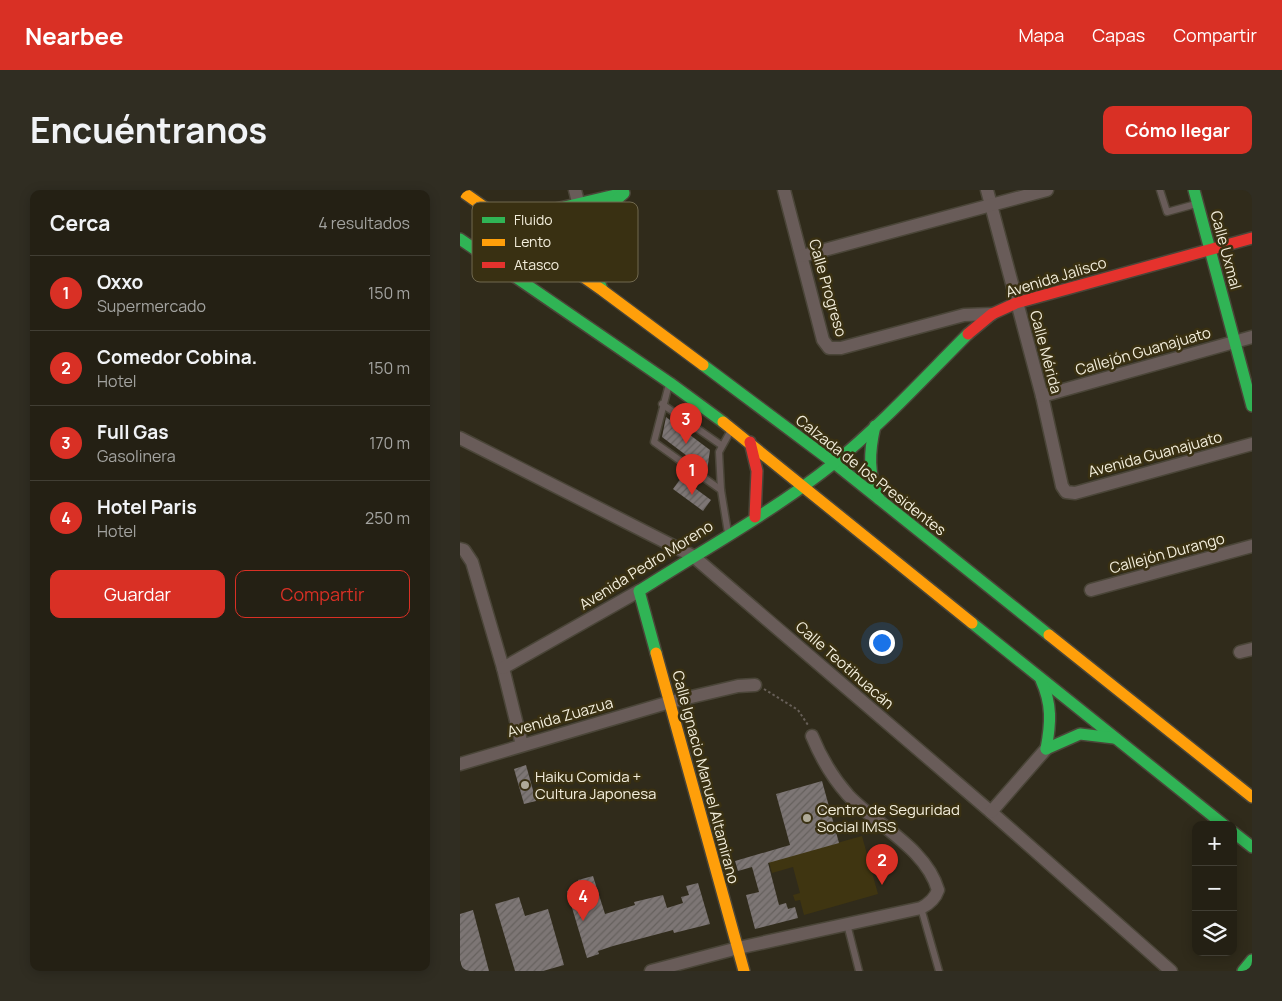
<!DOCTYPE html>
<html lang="es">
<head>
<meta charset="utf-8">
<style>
	body { margin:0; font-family:Manrope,sans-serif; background:#302d22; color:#f1f3f6 }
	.controls { position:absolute; right:15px; bottom:15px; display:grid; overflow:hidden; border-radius:10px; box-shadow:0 2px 12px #0003 }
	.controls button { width:45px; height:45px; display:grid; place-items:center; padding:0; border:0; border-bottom:1px solid #413e34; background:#242014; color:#f1f3f6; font:25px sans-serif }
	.you { position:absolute; left:421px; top:452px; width:18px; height:18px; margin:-12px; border:4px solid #fff; border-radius:50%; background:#1a73e8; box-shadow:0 0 0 8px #1a73e833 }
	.badge { display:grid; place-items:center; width:32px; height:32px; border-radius:50%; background:#d93025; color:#fff; font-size:16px; font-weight:700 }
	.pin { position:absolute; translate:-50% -41px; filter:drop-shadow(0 1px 2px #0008) }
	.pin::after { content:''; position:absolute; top:26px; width:18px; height:15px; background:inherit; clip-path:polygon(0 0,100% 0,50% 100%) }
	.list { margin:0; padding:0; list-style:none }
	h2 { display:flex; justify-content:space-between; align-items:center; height:65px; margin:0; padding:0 20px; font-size:21px }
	h2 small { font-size:16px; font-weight:400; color:#a3a3a0 }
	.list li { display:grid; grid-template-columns:32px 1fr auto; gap:15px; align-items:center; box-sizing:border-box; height:75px; padding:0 20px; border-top:1px solid #413e34 }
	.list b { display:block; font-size:19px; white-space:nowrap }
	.list p { margin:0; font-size:16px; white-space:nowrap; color:#a3a3a0 }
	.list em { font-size:16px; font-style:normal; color:#a3a3a0 }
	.actions { display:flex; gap:10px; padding:15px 20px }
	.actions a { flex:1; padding:11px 0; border:1px solid #d93025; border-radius:10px; text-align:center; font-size:18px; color:#d93025 }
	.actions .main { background:#d93025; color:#fff }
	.icon { flex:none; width:28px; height:28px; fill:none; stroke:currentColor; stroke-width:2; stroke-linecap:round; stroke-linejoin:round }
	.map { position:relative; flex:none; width:792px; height:781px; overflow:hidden; border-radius:10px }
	header { display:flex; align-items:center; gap:30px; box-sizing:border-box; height:70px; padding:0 25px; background:#d93025; color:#fff }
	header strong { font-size:24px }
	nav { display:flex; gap:28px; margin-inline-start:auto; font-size:18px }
	.intro { display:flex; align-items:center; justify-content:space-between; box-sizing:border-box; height:120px; padding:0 30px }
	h1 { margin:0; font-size:35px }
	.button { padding:12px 22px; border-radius:10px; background:#d93025; color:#fff; font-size:18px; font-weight:700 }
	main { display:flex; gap:30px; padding:0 30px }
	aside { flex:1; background:#242014; border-radius:10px; box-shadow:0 2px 12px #0003 }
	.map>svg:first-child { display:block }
	.built { fill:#3f3511 }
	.building { fill:url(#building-hatch) }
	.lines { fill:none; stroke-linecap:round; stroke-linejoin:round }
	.lane-casing { stroke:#4a4538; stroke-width:9 }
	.street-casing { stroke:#4a4538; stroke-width:15 }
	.fast-casing { stroke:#4a4538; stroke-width:14 }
	.slow-casing { stroke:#4a4538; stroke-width:14 }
	.jam-casing { stroke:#4a4538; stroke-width:14 }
	.path { stroke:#675f58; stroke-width:2; stroke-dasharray:2.5 2.5; stroke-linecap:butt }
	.lane { stroke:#695c59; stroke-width:6 }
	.street { stroke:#695c59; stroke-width:12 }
	.fast { stroke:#30b455; stroke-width:11 }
	.slow { stroke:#ff9f0a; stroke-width:11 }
	.jam { stroke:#e5322d; stroke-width:11 }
	.poi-dot { fill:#afaa98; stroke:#393012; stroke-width:2 }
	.labels { text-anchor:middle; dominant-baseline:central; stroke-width:5; stroke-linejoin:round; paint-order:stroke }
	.street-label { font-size:15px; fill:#f3eedc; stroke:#393012 }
	.poi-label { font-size:15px; fill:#f3eedc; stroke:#393012; text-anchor:start }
	.key { fill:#393012; stroke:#71694f; stroke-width:1 }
	.key-label { font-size:14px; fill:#f3eedc }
</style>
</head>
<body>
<header>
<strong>Nearbee</strong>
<nav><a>Mapa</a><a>Capas</a><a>Compartir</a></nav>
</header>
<div class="intro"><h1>Encuéntranos</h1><a class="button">Cómo llegar</a></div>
<main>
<aside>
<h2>Cerca<small>4 resultados</small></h2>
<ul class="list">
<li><span class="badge">1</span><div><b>Oxxo</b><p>Supermercado</p></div><em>150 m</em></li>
<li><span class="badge">2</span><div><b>Comedor Cobina.</b><p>Hotel</p></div><em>150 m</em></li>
<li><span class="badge">3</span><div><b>Full Gas</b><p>Gasolinera</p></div><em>170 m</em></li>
<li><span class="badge">4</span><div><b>Hotel Paris</b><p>Hotel</p></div><em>250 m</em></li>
</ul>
<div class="actions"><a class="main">Guardar</a><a>Compartir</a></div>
</aside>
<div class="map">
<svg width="792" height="781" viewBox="0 0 792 781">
	<defs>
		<pattern id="building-hatch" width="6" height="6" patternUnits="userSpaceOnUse" patternTransform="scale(1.25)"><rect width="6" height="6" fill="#7d7675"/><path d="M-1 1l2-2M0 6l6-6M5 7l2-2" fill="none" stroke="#66615e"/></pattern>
	</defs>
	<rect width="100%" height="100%" fill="#302b1b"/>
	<polygon class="built" points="402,646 418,704 344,725 340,710 335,711 333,705 340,703 333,677 312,683 309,672"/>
	<g class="building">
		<polygon points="206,227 250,260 247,281 202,247"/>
		<polygon points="221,288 251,310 243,321 213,299"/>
		<polygon points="66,575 76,611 64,614 54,579"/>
		<polygon points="362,591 379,653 308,673 319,715 326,713 328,719 335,717 338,728 295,739 286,705 299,702 292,677 278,681 275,671 330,655 316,604"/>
		<polygon points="133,686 145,724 175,715 174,712 203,705 207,718 223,713 221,707 229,705 226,696 238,693 250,734 214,743 213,740 153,756 138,761 139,764 127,768 107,701 120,697 118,690"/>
		<polygon points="59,707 65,726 88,719 104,775 83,781 55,781 35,714"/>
		<polygon points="13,720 29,781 3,781 0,770 0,724"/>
	</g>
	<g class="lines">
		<defs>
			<g id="lane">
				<polyline points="700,0 707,22 736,14"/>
				<polyline points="208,198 194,252 261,300"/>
				<polyline points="202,214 261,255"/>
				<polyline points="268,343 261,300 259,262 270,242"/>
				<polyline points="461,718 479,781"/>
				<polyline points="387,734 399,781"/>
			</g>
			<g id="street">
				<polyline points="115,0 118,12"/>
				<polyline points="324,0 363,150 369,158 381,158 504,125 532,124"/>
				<polyline points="527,0 582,206 602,296 606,302 615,303 792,254"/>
				<polyline points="342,66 587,0"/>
				<polyline points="582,206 792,147"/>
				<polyline points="0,248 233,366 531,622 711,781"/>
				<polyline points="0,359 4,360 12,372 43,478 62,555"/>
				<polyline points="631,400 792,356"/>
				<polyline points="780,462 792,459"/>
				<polyline points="43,478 179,401"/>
				<polyline points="0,574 210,512 278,496 295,495"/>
				<polyline points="531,622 586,559"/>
				<path d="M191,781L278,758L461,718C469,714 475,709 478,700C466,658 416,635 388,605C372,587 361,568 352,546"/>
			</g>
			<g id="fast">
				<polyline points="734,0 792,216"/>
				<polyline points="45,31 164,3"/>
				<polyline points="0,49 210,193 263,232"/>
				<path d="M142,99C121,48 121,40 163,4"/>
				<polyline points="243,175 374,273 589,445"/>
				<path d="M415,236C409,262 408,284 419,309"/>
				<polyline points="512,433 764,635"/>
				<path d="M196,463L179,401C243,360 314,321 373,274C421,235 464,188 508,144"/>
				<path d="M581,490C592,514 591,533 586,559"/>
				<polyline points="586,559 620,544 654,548"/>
				<polyline points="773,642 792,657"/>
				<polyline points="783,781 792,770"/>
			</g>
			<g id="slow">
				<polyline points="0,0 142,100 243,175"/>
				<polyline points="263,232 512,433"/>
				<polyline points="589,445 792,607"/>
				<polyline points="196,463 284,781"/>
			</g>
			<g id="jam">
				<polyline points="508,144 532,124 556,113 792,48"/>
				<polyline points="290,252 297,281 295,327"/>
			</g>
		</defs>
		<use href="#lane" class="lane-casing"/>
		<use href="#street" class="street-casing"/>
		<use href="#fast" class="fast-casing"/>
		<use href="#slow" class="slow-casing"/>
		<use href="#jam" class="jam-casing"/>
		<polyline class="path" points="304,499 338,520 348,535"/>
		<use href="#lane" class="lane"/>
		<use href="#street" class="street"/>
		<use href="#fast" class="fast"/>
		<use href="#slow" class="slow"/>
		<use href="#jam" class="jam"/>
	</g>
	<g class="poi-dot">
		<circle cx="65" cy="595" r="5"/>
		<circle cx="347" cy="628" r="5"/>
	</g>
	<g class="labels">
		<g class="street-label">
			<text transform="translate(766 60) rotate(75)">Calle Uxmal</text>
			<text transform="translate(596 87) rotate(-17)">Avenida Jalisco</text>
			<text transform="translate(368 98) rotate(74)">Calle Progreso</text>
			<text transform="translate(683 161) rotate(-16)">Callejón Guanajuato</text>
			<text transform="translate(586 162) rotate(75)">Calle Mérida</text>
			<text transform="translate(695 264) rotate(-15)">Avenida Guanajuato</text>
			<text transform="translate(411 285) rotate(38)">Calzada de los Presidentes</text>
			<text transform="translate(707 363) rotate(-15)">Callejón Durango</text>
			<text transform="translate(186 375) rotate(-32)">Avenida Pedro Moreno</text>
			<text transform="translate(385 475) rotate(41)">Calle Teotihuacán</text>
			<text transform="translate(100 527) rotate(-16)">Avenida Zuazua</text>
			<text transform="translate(246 587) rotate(75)">Calle Ignacio Manuel Altamirano</text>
		</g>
		<g class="poi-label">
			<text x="75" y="586">Haiku Comida +<tspan x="75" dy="17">Cultura Japonesa</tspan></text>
			<text x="357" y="619">Centro de Seguridad<tspan x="357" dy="17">Social IMSS</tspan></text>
		</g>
	</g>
	<rect x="12" y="12" width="166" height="80" rx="8" class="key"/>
	<rect x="22" y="27" width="23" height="6" fill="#30b455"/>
	<rect x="22" y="49" width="23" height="7" fill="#ff9f0a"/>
	<rect x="22" y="72" width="23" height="6" fill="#e5322d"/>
	<g class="key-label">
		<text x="54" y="35">Fluido</text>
		<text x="54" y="57">Lento</text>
		<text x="54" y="80">Atasco</text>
	</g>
</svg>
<div class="controls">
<button>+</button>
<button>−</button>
<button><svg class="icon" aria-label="layers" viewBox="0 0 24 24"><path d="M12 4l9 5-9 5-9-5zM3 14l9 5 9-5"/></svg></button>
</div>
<div class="you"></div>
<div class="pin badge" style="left:232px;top:305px">1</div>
<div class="pin badge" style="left:422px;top:695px">2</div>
<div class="pin badge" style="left:226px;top:254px">3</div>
<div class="pin badge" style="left:123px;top:731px">4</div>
</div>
</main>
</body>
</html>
